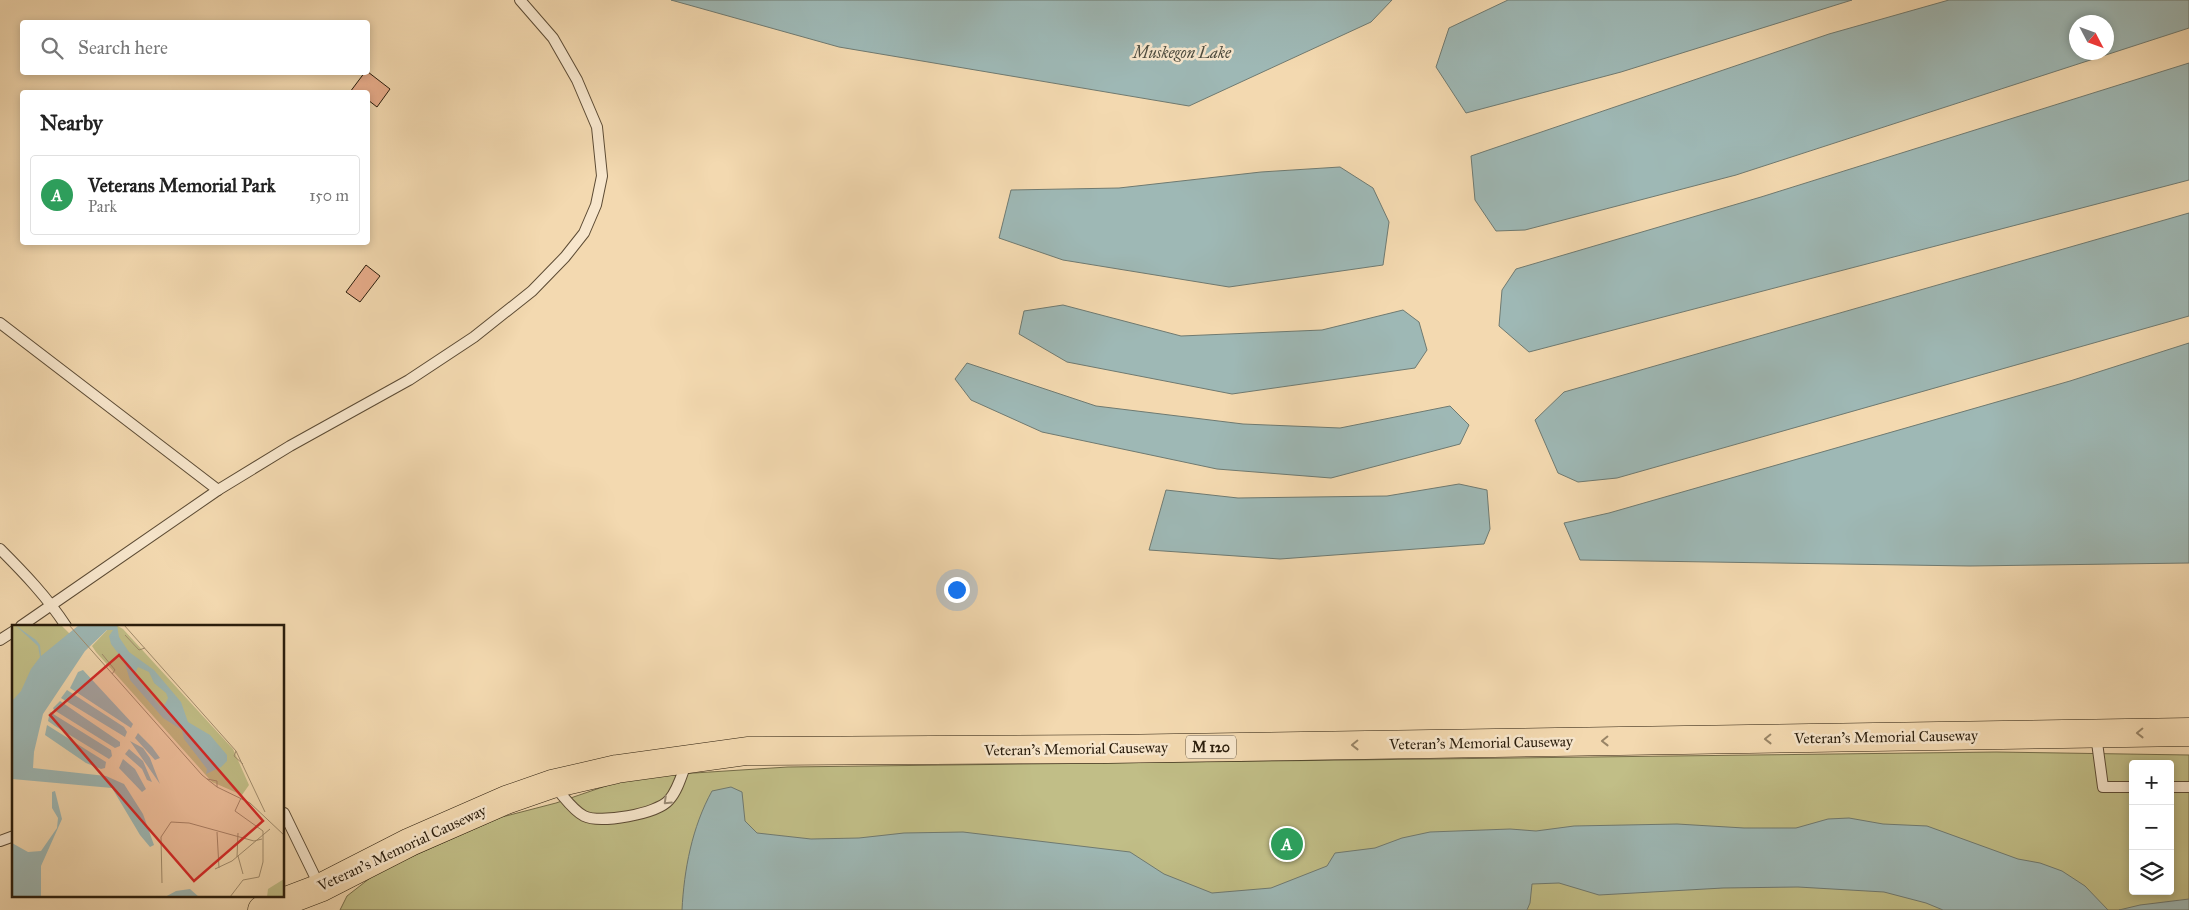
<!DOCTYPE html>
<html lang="en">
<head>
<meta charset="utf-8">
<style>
	body { margin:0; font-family:"IM FELL Great Primer",serif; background:#f2f2f2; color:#222 }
	.controls { position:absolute; right:15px; bottom:15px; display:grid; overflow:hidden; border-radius:5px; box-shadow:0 2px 8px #0003 }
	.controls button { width:45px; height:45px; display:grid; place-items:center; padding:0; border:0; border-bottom:1px solid #e0e0e0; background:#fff; color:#222; font:25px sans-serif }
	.compass { position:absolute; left:2069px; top:15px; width:45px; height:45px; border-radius:50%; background:#fff; box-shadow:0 2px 8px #0003; rotate:131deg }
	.you { position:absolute; left:956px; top:589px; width:18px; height:18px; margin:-12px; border:4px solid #fff; border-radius:50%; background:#1a73e8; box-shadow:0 0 0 8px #1a73e833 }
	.badge { display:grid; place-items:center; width:32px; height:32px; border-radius:50%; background:#8f2418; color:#fff; font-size:16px; font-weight:700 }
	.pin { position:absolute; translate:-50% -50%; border:2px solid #fff; box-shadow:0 1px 5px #0006 }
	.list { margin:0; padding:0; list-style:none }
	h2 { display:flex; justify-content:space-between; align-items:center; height:65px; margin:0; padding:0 20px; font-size:21px }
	h2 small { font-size:16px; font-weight:400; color:#767676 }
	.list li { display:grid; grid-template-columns:32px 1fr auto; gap:15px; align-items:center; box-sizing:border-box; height:80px; margin:0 10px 10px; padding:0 10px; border:1px solid #e0e0e0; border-radius:5px }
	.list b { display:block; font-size:19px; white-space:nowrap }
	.list p { margin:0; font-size:16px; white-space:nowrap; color:#767676 }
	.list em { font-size:16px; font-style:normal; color:#767676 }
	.icon { flex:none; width:28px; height:28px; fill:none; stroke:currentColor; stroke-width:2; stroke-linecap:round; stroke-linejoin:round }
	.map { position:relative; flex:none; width:2189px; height:910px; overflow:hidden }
	.search { position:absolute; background:#fff; box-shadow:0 2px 8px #0003; left:20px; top:20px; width:350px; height:55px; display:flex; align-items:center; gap:12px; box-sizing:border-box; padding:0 18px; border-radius:5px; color:#767676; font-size:19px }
	.panel { position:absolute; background:#fff; box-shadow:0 2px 8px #0003; left:20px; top:90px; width:350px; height:155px; border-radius:5px }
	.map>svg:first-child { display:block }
	.green { fill:#c1be87; stroke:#756d49; fill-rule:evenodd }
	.water { fill:#9eb8b5; stroke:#6f7a71; fill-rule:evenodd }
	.building { fill:#e7ac8a; stroke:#291c0b }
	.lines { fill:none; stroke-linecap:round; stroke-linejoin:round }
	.service-casing { stroke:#5c4b34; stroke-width:12 }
	.primary-casing { stroke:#291c0b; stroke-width:29 }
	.service { stroke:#f7e6cc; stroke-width:10 }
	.primary { stroke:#f3d9b0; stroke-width:28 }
	.oneway { stroke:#988466 }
	.oneway2 { stroke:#9a8b75 }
	.labels { text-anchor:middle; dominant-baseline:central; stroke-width:5; stroke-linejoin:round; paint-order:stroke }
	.shield { fill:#f7e6cc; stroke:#675945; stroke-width:1 }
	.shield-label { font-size:14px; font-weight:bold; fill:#291c0b }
	.street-label { font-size:15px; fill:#291c0b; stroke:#f7e6cc }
	.water-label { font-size:16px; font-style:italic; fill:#4c4b3e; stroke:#f7e6cc }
	.inset-road { fill:none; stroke:#a28d6e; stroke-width:1 }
	.view { fill:#d62828; fill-opacity:0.15; stroke:#d62828; stroke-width:2.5 }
	.inset-edge { fill:none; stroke:#291c0b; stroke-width:2.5 }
</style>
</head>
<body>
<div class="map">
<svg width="2189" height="910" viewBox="0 0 2189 910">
	<rect width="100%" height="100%" fill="#f3d9b0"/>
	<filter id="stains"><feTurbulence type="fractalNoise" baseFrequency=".004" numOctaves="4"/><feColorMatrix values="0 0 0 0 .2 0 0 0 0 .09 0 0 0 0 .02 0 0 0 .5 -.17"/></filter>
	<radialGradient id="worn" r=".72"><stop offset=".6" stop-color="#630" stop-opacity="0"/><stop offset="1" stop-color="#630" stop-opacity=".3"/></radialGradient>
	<path class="green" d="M1996,752L2189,755V910H340L347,896L379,871L502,817L556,803L632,777L788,767ZM2133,764H2170V891H2133Z"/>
	<g class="water">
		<polygon points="671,0 1392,0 1371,22 1189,106 839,47"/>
		<polygon points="1508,0 1852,0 1621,72 1466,113 1436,67 1449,28"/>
		<path d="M1949,0H2189V28L1736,175L1525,230L1496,231L1475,200L1471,156L1829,34ZM2076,22H2106V52H2076Z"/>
		<polygon points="2189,63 2189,180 1529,352 1499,326 1502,290 1516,269 1761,197"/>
		<polygon points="1340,167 1373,188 1389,222 1383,265 1229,287 1063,260 999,238 1011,190 1119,188 1261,172"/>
		<polygon points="2189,213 2189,316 1617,478 1578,482 1558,473 1535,420 1564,392"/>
		<polygon points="1063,305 1181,336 1322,330 1403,310 1419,322 1427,350 1415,368 1232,394 1067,362 1019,334 1024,311"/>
		<polygon points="2189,343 2189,563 1970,566 1580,560 1564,523 1609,513 2070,381"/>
		<polygon points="967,363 1096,406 1243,424 1340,428 1450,406 1469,425 1460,444 1331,478 1217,469 1042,432 971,400 955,379"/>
		<polygon points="1459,484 1487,490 1490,529 1484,544 1280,559 1149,550 1166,490 1238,498 1387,496"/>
		<path d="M731,787L742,792L745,821L757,833L811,839L859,838L904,833L963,832L1130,852L1164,874L1212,893L1271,888L1327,866L1335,853L1375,848L1402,838L1430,832L1510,829L1536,831L1574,826L1677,824L1744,828H1796L1828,819L1849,818L1883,824L1927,826L2018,859L2040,863L2062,871L2085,886L2108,910H1943L1926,903L1884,892L1798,887L1723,888L1599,895L1559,883L1532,884L1530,903L1527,910H682C684,870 692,827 712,791Z"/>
		<polygon points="2189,899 2189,910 2119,910 2140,905"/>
	</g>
	<g class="building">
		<polygon points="365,72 368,72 390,89 377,107 368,100 368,92 350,92"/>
		<polygon points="366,265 380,276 360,302 346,292"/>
	</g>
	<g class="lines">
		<defs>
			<g id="service">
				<polyline points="0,323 218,490"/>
				<path d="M0,549C24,573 47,597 66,626"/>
				<polyline points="21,626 218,490 290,446 409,380 474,337 532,291 565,257 584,233 596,205 602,176 597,127 577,80 553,38 520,0"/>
				<polyline points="0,640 14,631"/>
				<polyline points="2096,735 2103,787 2133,787"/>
				<path d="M554,786C563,795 572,810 584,816C600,824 657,814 669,800C678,790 682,774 687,761"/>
				<polyline points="2170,787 2189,787"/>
				<polyline points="284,813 320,887"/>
				<polyline points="0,841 14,836"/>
			</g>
			<polyline id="primary" points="262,910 320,888 410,842 506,800 552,784 617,769 747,751 1108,749 2189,732"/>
		</defs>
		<use href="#service" class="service-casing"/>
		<use href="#primary" class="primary-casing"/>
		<use href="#service" class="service"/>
		<use href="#primary" class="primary"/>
	</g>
	<defs><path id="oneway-chevron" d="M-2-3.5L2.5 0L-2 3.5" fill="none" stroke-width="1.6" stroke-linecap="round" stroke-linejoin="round" transform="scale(1.25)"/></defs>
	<g class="oneway">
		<use href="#oneway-chevron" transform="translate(2140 733) rotate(179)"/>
		<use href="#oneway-chevron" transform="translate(1768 739) rotate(179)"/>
		<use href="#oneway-chevron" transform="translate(1605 741) rotate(179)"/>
		<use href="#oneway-chevron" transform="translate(1355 745) rotate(179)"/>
	</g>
	<use class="oneway2" href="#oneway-chevron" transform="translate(667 801) rotate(136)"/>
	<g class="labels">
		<rect class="shield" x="1186" y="735.5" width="50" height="23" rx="4"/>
		<g class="shield-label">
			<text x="1211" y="747">M 120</text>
		</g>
		<g class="street-label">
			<text transform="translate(1886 737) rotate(-1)">Veteran's Memorial Causeway</text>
			<text transform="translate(1481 743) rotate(-1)">Veteran's Memorial Causeway</text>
			<text transform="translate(1076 749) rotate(-1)">Veteran's Memorial Causeway</text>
			<text transform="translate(402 848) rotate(-25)">Veteran's Memorial Causeway</text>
		</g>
		<g class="water-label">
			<text x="1182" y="52">Muskegon Lake</text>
		</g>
	</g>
	<g transform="translate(12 625)">
		<rect width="272" height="272" fill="#f3d9b0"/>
		<path d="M0,0H49L59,10L0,77ZM100,0L102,4L104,0L111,4L221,124L237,160L230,170L200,157L84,27L80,21ZM272,254V272H255L256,264Z" fill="#c1be87"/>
		<path d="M3,0L24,15L28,20L29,31L67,0H105L107,12L117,27L142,45L169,77L176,97L198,110L215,130V136L209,142L194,149L195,144L172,114L170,105L151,93L118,55L112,36L99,19L97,11L101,5H95L73,26L31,89L22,127L21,143L94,151L112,159L131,189L142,220L138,222L128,210L100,163L0,154V76L9,66L19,44L28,32L26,21ZM126,42L137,47L142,58L154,68L156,73L153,79L148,81L126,54L123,48ZM71,45L121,99L119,103L58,63L66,47ZM55,65L112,102L115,107L113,112L49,73ZM48,76L108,117V121L103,123L42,85L41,83ZM38,87L99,125L100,131L97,134L43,101L36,96ZM35,100L94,137L93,143L89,144L74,138L33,110ZM126,108L140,122L148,133L143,135L123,113ZM118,116L131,123L138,133L148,159ZM117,124L131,136L140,157L135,155L130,144L113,129ZM111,134L123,144L134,164L130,167L107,143ZM43,166L50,194L29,241V272H0V218L16,227L29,226L45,203L46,193L40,183V167ZM178,264L187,272H153L164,266Z" fill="#9eb8b5" fill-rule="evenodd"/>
		<path class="inset-road" d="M57,0L190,150L205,162L238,178L273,211M112,0L224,126L253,187M113,10L127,25L133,23M90,29L103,45L100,49M224,126L222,131L231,139M195,154L205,156V162M205,207L207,243M226,231L231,249M225,232L226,208M203,244L220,236L258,204M150,258L149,212L159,197L177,198L242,216L250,214M218,272L231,255L247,252L251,237V206L223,186L229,173"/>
		<path class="view" d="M107,30L251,196L182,256L38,90Z"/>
		<rect width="272" height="272" class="inset-edge"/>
	</g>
	<rect width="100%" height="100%" filter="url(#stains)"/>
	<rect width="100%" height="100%" fill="url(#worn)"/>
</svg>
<div class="controls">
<button>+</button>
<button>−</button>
<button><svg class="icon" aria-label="layers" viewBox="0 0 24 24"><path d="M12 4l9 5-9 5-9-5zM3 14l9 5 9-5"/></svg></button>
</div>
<svg class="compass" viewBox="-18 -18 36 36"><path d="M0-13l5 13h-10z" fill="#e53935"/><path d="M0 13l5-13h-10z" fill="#767676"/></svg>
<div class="you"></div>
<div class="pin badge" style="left:1287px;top:844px;background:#2e9e5b">A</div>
<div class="search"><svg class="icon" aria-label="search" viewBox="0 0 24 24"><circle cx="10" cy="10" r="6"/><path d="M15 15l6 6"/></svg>Search here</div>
<section class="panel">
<h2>Nearby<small></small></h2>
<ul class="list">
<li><span class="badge" style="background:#2e9e5b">A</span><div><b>Veterans Memorial Park</b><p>Park</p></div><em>150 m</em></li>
</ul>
</section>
</div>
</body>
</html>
